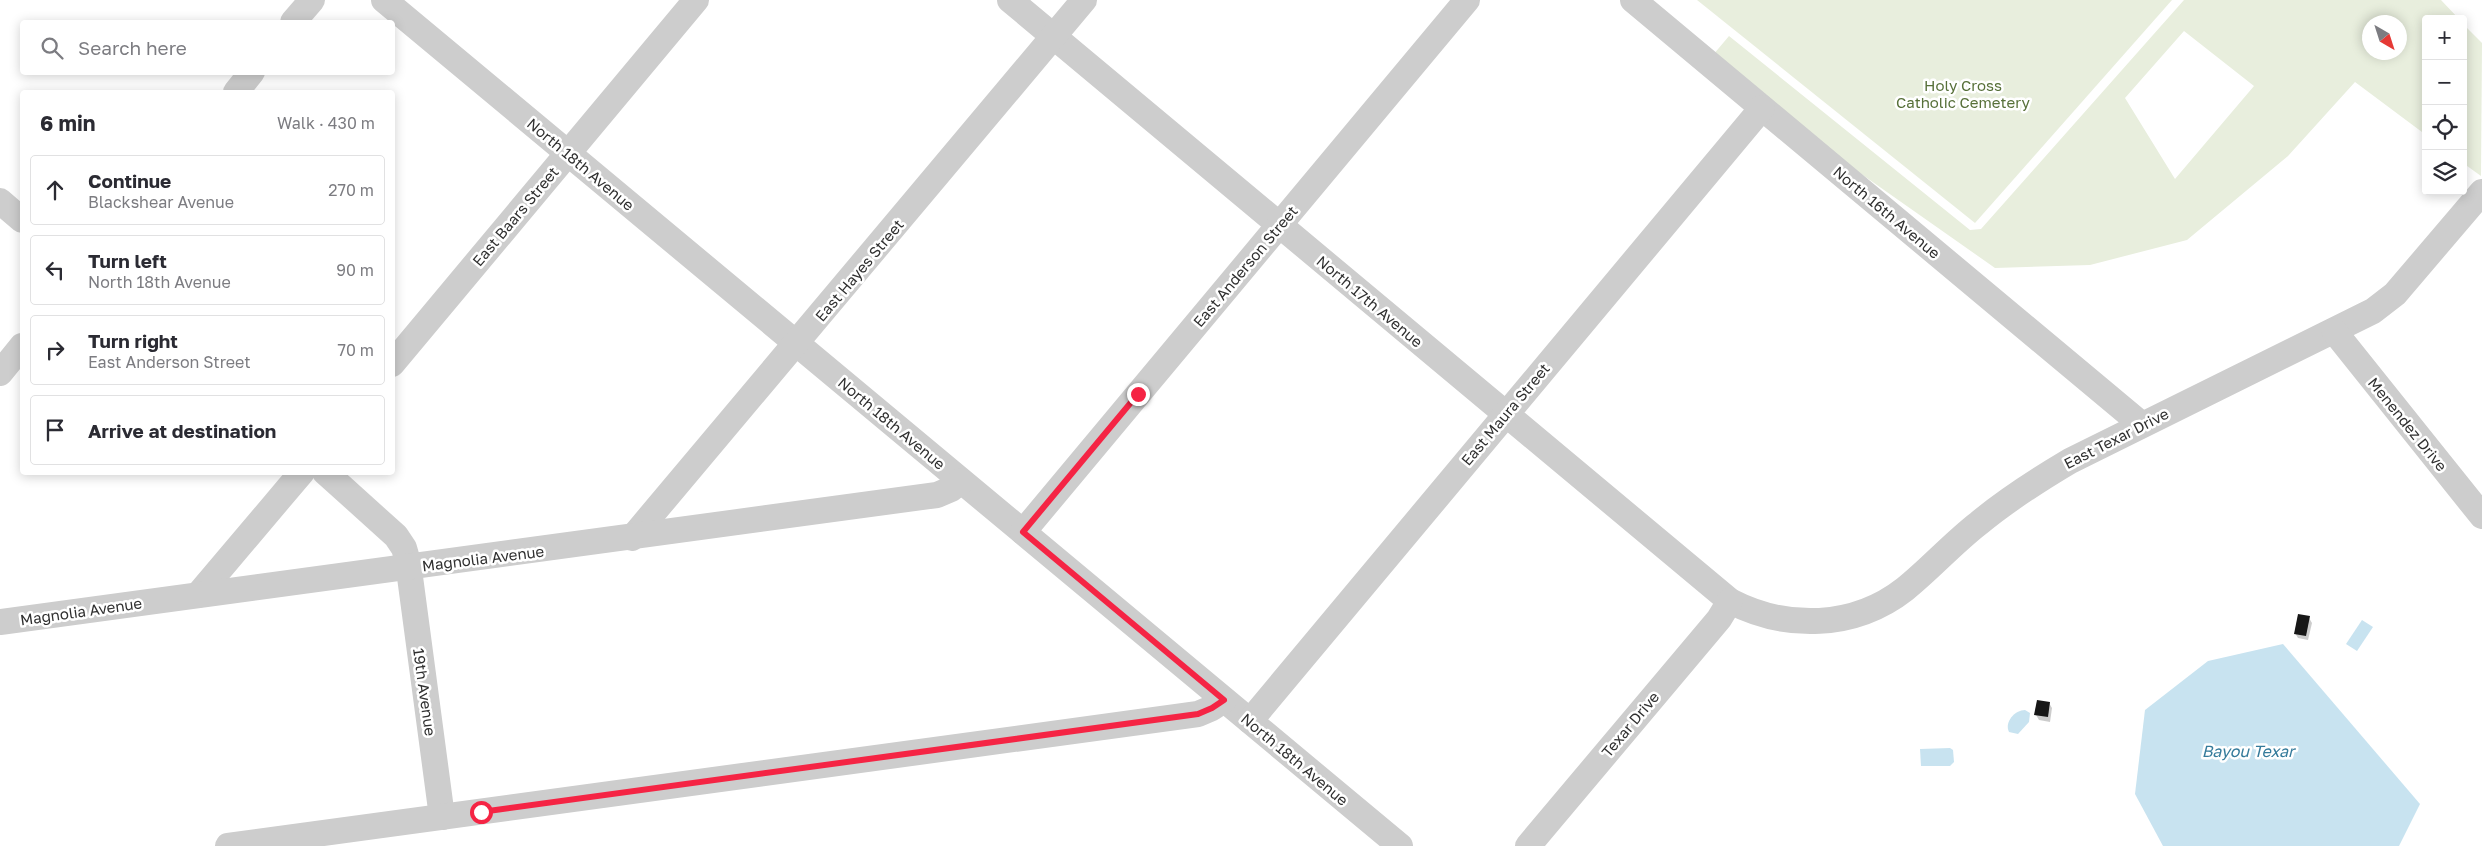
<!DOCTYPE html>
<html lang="en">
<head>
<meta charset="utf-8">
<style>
	body { margin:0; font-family:"Golos Text",sans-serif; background:#f2f2f3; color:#2b2b33 }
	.controls { position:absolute; right:15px; top:15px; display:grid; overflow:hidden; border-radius:5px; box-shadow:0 2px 12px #0003 }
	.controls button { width:45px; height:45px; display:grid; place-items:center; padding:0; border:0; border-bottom:1px solid #e1e1e2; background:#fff; color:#2b2b33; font:25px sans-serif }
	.compass { position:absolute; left:2362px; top:15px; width:45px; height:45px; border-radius:50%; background:#fff; box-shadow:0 2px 12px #0003; rotate:141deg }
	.stop { position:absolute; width:15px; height:15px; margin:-11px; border:4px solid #f52444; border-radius:50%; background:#fff }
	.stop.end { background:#f52444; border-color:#fff; box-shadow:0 1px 5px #0008 }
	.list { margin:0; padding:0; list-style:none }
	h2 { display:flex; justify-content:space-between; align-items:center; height:65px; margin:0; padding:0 20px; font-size:21px }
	h2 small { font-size:16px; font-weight:400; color:#7c7c81 }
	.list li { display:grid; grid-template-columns:32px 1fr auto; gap:15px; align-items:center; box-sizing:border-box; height:70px; margin:0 10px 10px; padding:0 10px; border:1px solid #e1e1e2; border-radius:5px }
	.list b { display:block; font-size:19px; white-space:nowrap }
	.list p { margin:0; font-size:16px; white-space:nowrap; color:#7c7c81 }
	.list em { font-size:16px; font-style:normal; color:#7c7c81 }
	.icon { flex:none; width:28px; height:28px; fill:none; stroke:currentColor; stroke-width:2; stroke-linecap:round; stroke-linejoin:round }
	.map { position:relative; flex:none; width:2482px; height:846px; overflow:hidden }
	.search { position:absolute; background:#fff; box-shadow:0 2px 12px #0003; left:20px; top:20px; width:375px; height:55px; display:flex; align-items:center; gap:12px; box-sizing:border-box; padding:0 18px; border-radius:5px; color:#7c7c81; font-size:19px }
	.panel { position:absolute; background:#fff; box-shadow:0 2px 12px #0003; left:20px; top:90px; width:375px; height:385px; border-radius:5px }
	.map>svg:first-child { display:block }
	.green { fill:#e8eedd; fill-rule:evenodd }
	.water { fill:#c8e3f0 }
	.shadow { fill:#0003 }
	.building { fill:#171717 }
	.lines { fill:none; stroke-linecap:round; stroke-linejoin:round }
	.minor { stroke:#cdcdcd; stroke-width:26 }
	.route { stroke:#f52444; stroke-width:6 }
	.labels { text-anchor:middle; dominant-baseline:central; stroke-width:5; stroke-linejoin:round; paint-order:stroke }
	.park-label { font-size:15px; fill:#577039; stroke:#fff }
	.street-label { font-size:15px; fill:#303030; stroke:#fff }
	.water-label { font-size:16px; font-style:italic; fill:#357b9b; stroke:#fff }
</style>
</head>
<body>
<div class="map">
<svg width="2482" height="846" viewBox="0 0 2482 846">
	<rect width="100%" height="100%" fill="#fff"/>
	<g class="green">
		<polygon points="1697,0 2172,0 1975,223"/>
		<path d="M2184,0H2441L2459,19H2426V135L2355,82L2288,156L2187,240L2090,265L1995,268L1830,152L1713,55L1729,36L1970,230L1981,229ZM2370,22H2400V52H2370ZM2184,31L2254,86L2175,179L2125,98Z"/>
		<polygon points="2463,24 2482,43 2481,176 2463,163"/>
	</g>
	<g class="water">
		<polygon points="2362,620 2373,627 2357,651 2346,644"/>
		<polygon points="2283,644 2420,804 2399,846 2163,846 2135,794 2145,710 2208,661"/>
		<path d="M2025,710L2030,713L2029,722L2018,734L2009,732C2004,722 2015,710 2025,710Z"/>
		<polygon points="1950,748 1953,750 1954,762 1950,766 1921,766 1920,749"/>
	</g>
	<g class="shadow">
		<polygon points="2309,618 2312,623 2308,640 2298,638 2295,633"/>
		<polygon points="2049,703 2052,708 2050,722 2039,720 2036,715"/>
	</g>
	<g class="building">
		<polygon points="2298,614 2310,616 2306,636 2294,634"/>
		<polygon points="2037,700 2050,702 2048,717 2034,715"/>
	</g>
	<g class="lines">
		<g class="minor">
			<polyline points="384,0 1400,846"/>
			<path d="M1010,0L1730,601C1786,630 1854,629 1905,589C1931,568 1953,543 1979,523C2008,499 2038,480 2070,461L2373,311L2395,294L2482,192"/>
			<polyline points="1633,0 2141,424"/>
			<polyline points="293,22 312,0"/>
			<polyline points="236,92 252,72"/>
			<polyline points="0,201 22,220"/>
			<polyline points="2334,331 2482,516"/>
			<polyline points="392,364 696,0"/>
			<polyline points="0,373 22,346"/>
			<polyline points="325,472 396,536 404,548 408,562 442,817"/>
			<polyline points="1023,532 1467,0"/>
			<polyline points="632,538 1084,0"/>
			<polyline points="198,595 302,472"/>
			<polyline points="0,622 937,495 951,489 961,481"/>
			<polyline points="1250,721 1762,108"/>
			<polyline points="228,846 1198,714 1212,708 1224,700"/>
			<polyline points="1528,846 1719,619 1730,601"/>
		</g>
	</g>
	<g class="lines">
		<polyline class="route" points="481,812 1198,714 1212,708 1224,700 1023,532 1138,394"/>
	</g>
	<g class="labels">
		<g class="park-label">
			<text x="1963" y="85">Holy Cross<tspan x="1963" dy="17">Catholic Cemetery</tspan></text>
		</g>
		<g class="street-label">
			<text transform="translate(581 164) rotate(40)">North 18th Avenue</text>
			<text transform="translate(1887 212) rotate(40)">North 16th Avenue</text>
			<text transform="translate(515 216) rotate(-50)">East Baars Street</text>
			<text transform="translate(1245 266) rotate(-50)">East Anderson Street</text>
			<text transform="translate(859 270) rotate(-50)">East Hayes Street</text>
			<text transform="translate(1370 301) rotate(40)">North 17th Avenue</text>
			<text transform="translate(1505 414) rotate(-50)">East Maura Street</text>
			<text transform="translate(892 423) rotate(40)">North 18th Avenue</text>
			<text transform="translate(2408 424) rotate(51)">Menendez Drive</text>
			<text transform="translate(2116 438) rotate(-27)">East Texar Drive</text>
			<text transform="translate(483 558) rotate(-7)">Magnolia Avenue</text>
			<text transform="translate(81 611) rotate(-8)">Magnolia Avenue</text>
			<text transform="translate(425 692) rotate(82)">19th Avenue</text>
			<text transform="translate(1630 724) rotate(-50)">Texar Drive</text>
			<text transform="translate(1295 759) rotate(40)">North 18th Avenue</text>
		</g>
		<g class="water-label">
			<text x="2248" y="751">Bayou Texar</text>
		</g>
	</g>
</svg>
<div class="controls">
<button>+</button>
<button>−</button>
<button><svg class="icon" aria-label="locate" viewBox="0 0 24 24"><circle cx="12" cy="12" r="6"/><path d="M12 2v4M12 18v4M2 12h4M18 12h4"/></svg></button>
<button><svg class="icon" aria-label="layers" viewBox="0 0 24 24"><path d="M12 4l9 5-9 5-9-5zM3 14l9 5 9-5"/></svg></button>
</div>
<svg class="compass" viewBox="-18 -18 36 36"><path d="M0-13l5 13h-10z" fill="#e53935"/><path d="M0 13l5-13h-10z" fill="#7c7c81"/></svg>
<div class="stop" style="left:481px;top:812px"></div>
<div class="stop end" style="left:1138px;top:394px"></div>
<div class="search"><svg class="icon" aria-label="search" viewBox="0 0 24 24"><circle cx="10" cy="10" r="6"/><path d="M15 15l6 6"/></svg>Search here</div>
<section class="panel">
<h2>6 min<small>Walk · 430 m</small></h2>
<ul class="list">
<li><svg class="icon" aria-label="ahead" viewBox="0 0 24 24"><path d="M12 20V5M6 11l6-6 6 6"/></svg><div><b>Continue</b><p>Blackshear Avenue</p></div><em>270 m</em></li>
<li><svg class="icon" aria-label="left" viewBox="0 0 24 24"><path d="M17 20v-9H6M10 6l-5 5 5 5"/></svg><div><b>Turn left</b><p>North 18th Avenue</p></div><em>90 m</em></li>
<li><svg class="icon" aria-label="right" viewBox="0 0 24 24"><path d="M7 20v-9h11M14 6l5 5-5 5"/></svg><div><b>Turn right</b><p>East Anderson Street</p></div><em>70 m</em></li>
<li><svg class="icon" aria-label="arrive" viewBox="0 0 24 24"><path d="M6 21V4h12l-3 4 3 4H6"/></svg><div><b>Arrive at destination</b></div></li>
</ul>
</section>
</div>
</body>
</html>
